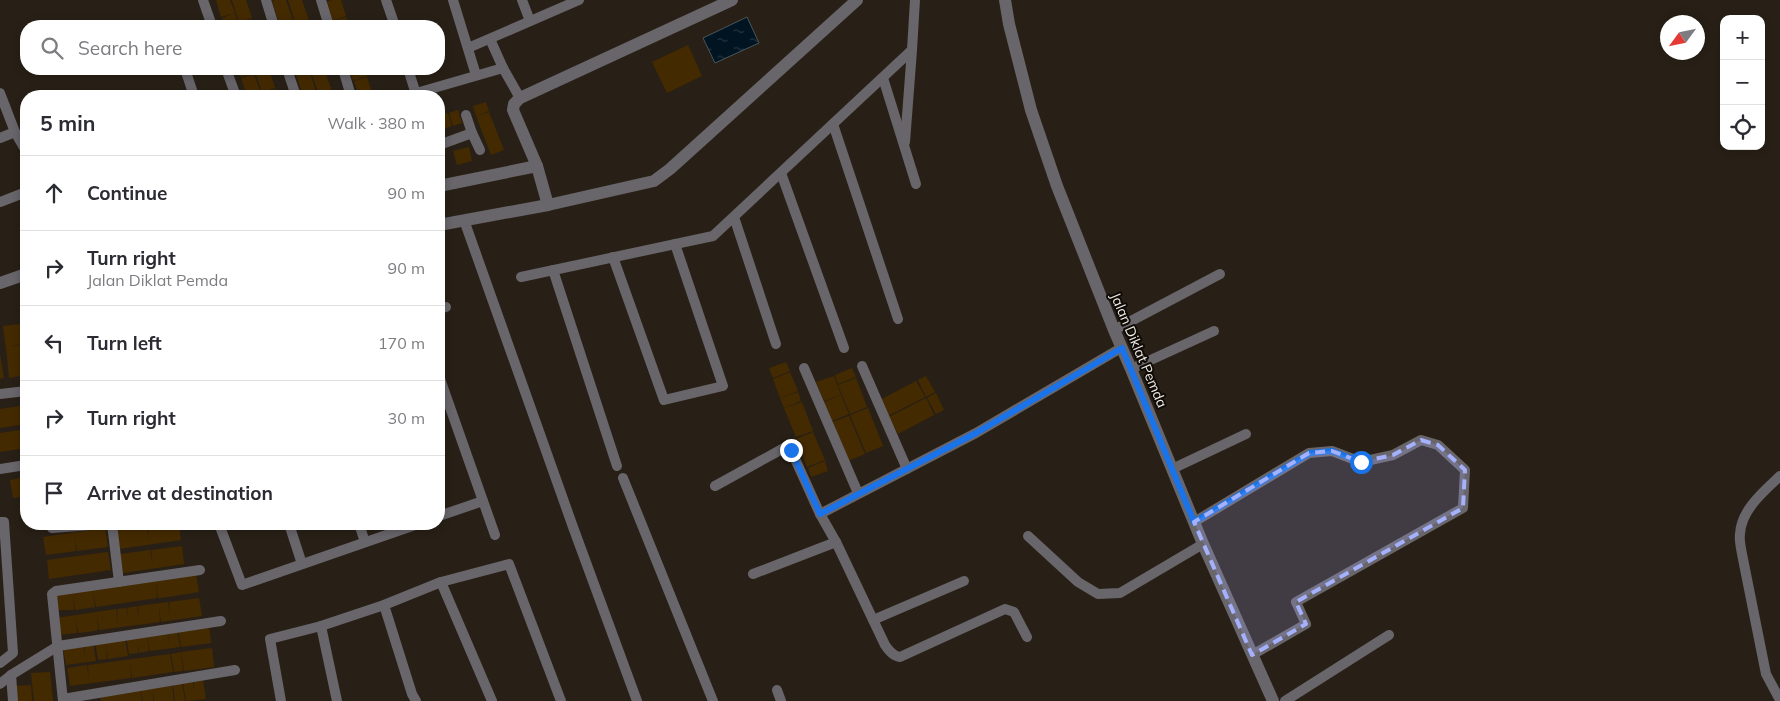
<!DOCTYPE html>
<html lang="en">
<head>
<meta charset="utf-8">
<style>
	body { margin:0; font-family:Mulish,sans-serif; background:#f2f2f3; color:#2b2b33 }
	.controls { position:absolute; right:15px; top:15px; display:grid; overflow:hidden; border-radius:10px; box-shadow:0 2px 8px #0003 }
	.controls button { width:45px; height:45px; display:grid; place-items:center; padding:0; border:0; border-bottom:1px solid #e1e1e2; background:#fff; color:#2b2b33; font:25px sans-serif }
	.compass { position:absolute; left:1660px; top:15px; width:45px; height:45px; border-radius:50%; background:#fff; box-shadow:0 2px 8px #0003; rotate:237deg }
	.stop { position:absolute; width:15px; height:15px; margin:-11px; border:4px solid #1a73e8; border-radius:50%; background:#fff }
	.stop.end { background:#1a73e8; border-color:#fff; box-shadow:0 1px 5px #0008 }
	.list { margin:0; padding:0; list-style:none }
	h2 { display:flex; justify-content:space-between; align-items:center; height:65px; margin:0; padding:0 20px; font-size:21px }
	h2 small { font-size:16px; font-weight:400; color:#7c7c81 }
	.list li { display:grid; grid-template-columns:32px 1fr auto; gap:15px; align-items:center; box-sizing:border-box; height:75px; padding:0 20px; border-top:1px solid #e1e1e2 }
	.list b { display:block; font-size:19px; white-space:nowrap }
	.list p { margin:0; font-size:16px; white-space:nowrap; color:#7c7c81 }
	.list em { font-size:16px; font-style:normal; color:#7c7c81 }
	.icon { flex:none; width:28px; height:28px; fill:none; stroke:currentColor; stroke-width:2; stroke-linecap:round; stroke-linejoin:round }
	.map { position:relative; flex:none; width:1780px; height:701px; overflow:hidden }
	.search { position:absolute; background:#fff; box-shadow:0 2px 8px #0003; left:20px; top:20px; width:425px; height:55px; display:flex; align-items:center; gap:12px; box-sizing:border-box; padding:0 18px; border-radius:20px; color:#7c7c81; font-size:19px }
	.panel { position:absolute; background:#fff; box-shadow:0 2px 8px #0003; left:20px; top:90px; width:425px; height:440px; border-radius:20px }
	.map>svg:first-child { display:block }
	.water { fill:url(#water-ripples); stroke:#49555c }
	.building { fill:#442a00 }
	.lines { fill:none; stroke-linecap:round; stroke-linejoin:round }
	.minor { stroke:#68656b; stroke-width:10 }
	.tertiary { stroke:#68656b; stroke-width:12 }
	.route { stroke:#1a73e8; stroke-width:6 }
	.marked { fill:#a5b1fc; fill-opacity:0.2; stroke:#a5b1fc; stroke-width:4; stroke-dasharray:10 6; stroke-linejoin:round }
	.labels { text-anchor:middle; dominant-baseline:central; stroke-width:4; stroke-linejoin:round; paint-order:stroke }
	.street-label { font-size:14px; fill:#f2ede6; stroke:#0e0a06 }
</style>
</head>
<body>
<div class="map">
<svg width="1780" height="701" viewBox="0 0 1780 701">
	<defs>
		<pattern id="water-ripples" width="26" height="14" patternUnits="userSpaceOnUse" patternTransform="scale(1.25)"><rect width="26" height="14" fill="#001421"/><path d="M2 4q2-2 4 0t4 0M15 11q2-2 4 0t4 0" fill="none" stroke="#263641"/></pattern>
	</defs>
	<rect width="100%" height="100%" fill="#282016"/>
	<polygon class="water" points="747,17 759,43 715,63 703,38"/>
	<g class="building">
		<polygon points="216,0 230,0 235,13 221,17"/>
		<polygon points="232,0 246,0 252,18 239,22"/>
		<polygon points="275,0 286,0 295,26 280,26 272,1"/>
		<polygon points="288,0 302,0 309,21 296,25"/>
		<polygon points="331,0 341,0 346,16 333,21 327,2"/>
		<polygon points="235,13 238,23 224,26 222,18"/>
		<polygon points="346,17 350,26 335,26 333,21"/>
		<polygon points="252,19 255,26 240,26 239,24"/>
		<polygon points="688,45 702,76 667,93 652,62"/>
		<polygon points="238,69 253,69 254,73 241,77"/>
		<polygon points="254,69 269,69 275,88 262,92"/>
		<polygon points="294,69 309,69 317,96 303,96"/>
		<polygon points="310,69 324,69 332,91 319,95"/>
		<polygon points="358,69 364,69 367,76 353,81 350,71"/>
		<polygon points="254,74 261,93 247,96 241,78"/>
		<polygon points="367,77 373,96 359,96 354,81"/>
		<polygon points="275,89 277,96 263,96 262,93"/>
		<polygon points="486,102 489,111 476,116 473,106"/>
		<polygon points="458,110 462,123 453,126 449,113"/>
		<polygon points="489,112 504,150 491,155 476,116"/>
		<polygon points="448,113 452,126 443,129 439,116"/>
		<polygon points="469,147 472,161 457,165 453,151"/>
		<polygon points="21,324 24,344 9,346 24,345 26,375 9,378 7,357 15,356 7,357 3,326"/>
		<polygon points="0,354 4,378 0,379"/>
		<polygon points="786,362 790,371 773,378 769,368"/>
		<polygon points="852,368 856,377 838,384 835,375"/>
		<polygon points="790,372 798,391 780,398 773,379"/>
		<polygon points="834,376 841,395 824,401 816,382"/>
		<polygon points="926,376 935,392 926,397 918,380"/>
		<polygon points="856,378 867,407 850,414 838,385"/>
		<polygon points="916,381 925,397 888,416 880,400"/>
		<polygon points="798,392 801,401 784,408 780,398"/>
		<polygon points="936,393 944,410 936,414 927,398"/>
		<polygon points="841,395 849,414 832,421 824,402"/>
		<polygon points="926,398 934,415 898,434 889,417"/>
		<polygon points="802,402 813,431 796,437 784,408"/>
		<polygon points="26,405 26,424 0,428 0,409"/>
		<polygon points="868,408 883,446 866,453 850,415"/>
		<polygon points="849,416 865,454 848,461 832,422"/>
		<polygon points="26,429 26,448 0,452 0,433"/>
		<polygon points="813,432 825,460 807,467 796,439"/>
		<polygon points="825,461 828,471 811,477 808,468"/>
		<polygon points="26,477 26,496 13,498 10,480 20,478 22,493 21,478"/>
		<polygon points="165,524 179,524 181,540 119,549 117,530 147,526 149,541 148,526"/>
		<polygon points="105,528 108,547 77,551 75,536 76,551 46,555 43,537"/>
		<polygon points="182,546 184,564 123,573 120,554 150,550 153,565 151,550"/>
		<polygon points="108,552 111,570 49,579 47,560"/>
		<polygon points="196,574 199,592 168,597 166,582 168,597 158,598 156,583 157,598 96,607 93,592 95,607 75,610 73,594 74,610 56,610 54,595"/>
		<polygon points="199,598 202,616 161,622 159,607 160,622 99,630 97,615 98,630 88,632 86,623 88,632 78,633 76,618 77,633 58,635 56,618 116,609 118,624 117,609 126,608 128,616 127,608 137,606 139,621 138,606 168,602 170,617 169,602"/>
		<polygon points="209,624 211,643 181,647 178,629"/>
		<polygon points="177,629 180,647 150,651 147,636 149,651 139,653 138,644 138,653 129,654 126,636 167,630 169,645 168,630"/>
		<polygon points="125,638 128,656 108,659 106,644 107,659 98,660 95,642"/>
		<polygon points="93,642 96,661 66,665 63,647 83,644 85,659 84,644"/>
		<polygon points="212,648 214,667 184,671 181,652"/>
		<polygon points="181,652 183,671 174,672 171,654"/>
		<polygon points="170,654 173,672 132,678 130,663 131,678 70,686 67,668 87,665 89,680 88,665"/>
		<polygon points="50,672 53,701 34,701 31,673"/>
		<polygon points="203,680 206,699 186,701 183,683 193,682 194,690 194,682"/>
		<polygon points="182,683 185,701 175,701 173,685"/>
		<polygon points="31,685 32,701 14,701 12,686"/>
		<polygon points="172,685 174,701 154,701 153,691 153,701 143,701 141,689"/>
		<polygon points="141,689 142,701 101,701 100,695"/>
	</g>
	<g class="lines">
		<g class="minor">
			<polyline points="203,0 212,26"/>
			<polyline points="266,0 274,26"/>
			<polyline points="321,0 329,26"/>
			<polyline points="386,0 395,26"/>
			<polyline points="453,0 476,75"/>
			<polyline points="522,0 530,21"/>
			<polyline points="490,39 503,68 520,98"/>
			<polyline points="468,48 579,0"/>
			<polyline points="185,69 194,96"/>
			<polyline points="226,69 236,96"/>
			<polyline points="287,69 296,96"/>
			<polyline points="343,69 351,96"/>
			<polyline points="408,69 416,94"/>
			<polyline points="883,78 916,184"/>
			<polyline points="0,93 15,132 26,151"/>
			<polyline points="406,96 503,68"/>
			<polyline points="466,115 472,133"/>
			<polyline points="833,124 898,319"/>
			<polyline points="0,138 15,132"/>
			<polyline points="905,142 912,50"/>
			<polyline points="439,145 472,133 480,150"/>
			<polyline points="781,173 844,348"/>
			<polyline points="0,202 26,192"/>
			<polyline points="734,217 776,344"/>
			<polyline points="464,220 573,527 637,701"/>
			<polyline points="613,257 664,400 723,386 675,244"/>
			<polyline points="553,270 617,466"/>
			<polyline points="521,277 713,236 912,50 915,0"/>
			<polyline points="439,309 446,307"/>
			<polyline points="1114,330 1220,274"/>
			<polyline points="862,366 907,469"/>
			<polyline points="804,368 858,493"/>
			<polyline points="1131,369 1214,331"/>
			<polyline points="439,376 495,535"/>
			<polyline points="0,394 26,391"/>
			<polyline points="0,469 26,465"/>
			<polyline points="1172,469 1246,434"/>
			<path d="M1780,476C1764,491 1741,510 1740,534C1739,540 1741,548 1742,554L1766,674L1780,700"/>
			<polyline points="623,478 713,701"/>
			<path d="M715,486L784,448H788L791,450L820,514L836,542L885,645C889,651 893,656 900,657L1005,609L1014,612L1027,637"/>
			<polyline points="820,514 976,433 1121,348"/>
			<polyline points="439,516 483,501"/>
			<polyline points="0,522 4,522 13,653 0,663"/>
			<polyline points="1194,522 1309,453 1332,451 1361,462 1393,455 1421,440 1438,445 1465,470 1463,508 1296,602 1306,624 1252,655"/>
			<polyline points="112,524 119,582"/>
			<polyline points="219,524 242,585 418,524"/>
			<polyline points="289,524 302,564"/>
			<polyline points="359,524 365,542"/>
			<polyline points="52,528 104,524"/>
			<polyline points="1028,536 1078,582 1098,594 1120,593 1203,544"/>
			<polyline points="753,574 836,542"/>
			<polyline points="441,582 492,701"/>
			<polyline points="384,605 412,694 416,701"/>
			<polyline points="873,620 964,581"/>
			<polyline points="11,675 13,701"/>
			<polyline points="0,684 11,675 58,646 221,621"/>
			<polyline points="777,690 781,701"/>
			<polyline points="63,699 235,670"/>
			<polyline points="63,701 52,594 56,591 200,570"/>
			<polyline points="281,701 270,639 321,626"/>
			<polyline points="337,701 321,626 384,605 441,582 509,564 561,701"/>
			<polyline points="1285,701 1389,635"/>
		</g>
		<g class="tertiary">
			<polyline points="1005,0 1009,24 1031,110 1057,186 1114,330 1131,369 1203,544 1273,701"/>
			<polyline points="439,186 537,166"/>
			<polyline points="548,205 537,166 513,110 514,104 520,98 732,0"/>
			<polyline points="439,225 548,205 654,181 670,169 857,0"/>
			<polyline points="0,283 26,274"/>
		</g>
	</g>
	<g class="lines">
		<polyline class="route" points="791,450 820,514 976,433 1122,348 1194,522 1310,453 1332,451 1361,462"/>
	</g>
	<path class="marked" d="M1421,440L1438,445L1465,470L1463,508L1296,602L1306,624L1252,655L1194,522L1309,453L1332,451L1361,462L1393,455Z"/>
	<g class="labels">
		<g class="street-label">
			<text transform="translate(1139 350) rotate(67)">Jalan Diklat Pemda</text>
		</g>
	</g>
</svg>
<div class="controls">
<button>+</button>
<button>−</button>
<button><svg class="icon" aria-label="locate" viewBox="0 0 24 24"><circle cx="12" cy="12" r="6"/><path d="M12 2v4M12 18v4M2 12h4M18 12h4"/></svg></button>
</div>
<svg class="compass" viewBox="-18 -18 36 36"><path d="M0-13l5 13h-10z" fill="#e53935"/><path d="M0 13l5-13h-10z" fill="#7c7c81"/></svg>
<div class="stop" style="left:1361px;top:462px"></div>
<div class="stop end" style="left:791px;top:450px"></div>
<div class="search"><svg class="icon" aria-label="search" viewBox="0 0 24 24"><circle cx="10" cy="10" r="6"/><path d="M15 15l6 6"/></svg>Search here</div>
<section class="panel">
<h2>5 min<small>Walk · 380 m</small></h2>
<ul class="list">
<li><svg class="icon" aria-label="ahead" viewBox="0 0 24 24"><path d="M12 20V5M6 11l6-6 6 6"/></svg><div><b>Continue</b></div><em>90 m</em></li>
<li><svg class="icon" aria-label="right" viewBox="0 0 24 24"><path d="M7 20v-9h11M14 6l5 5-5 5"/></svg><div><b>Turn right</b><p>Jalan Diklat Pemda</p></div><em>90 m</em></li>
<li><svg class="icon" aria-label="left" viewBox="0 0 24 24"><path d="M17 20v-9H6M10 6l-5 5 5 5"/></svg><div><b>Turn left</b></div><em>170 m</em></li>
<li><svg class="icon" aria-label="right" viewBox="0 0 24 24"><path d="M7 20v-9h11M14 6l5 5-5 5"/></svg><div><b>Turn right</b></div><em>30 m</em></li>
<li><svg class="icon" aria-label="arrive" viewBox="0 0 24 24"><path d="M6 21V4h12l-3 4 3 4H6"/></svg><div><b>Arrive at destination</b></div></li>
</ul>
</section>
</div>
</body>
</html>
